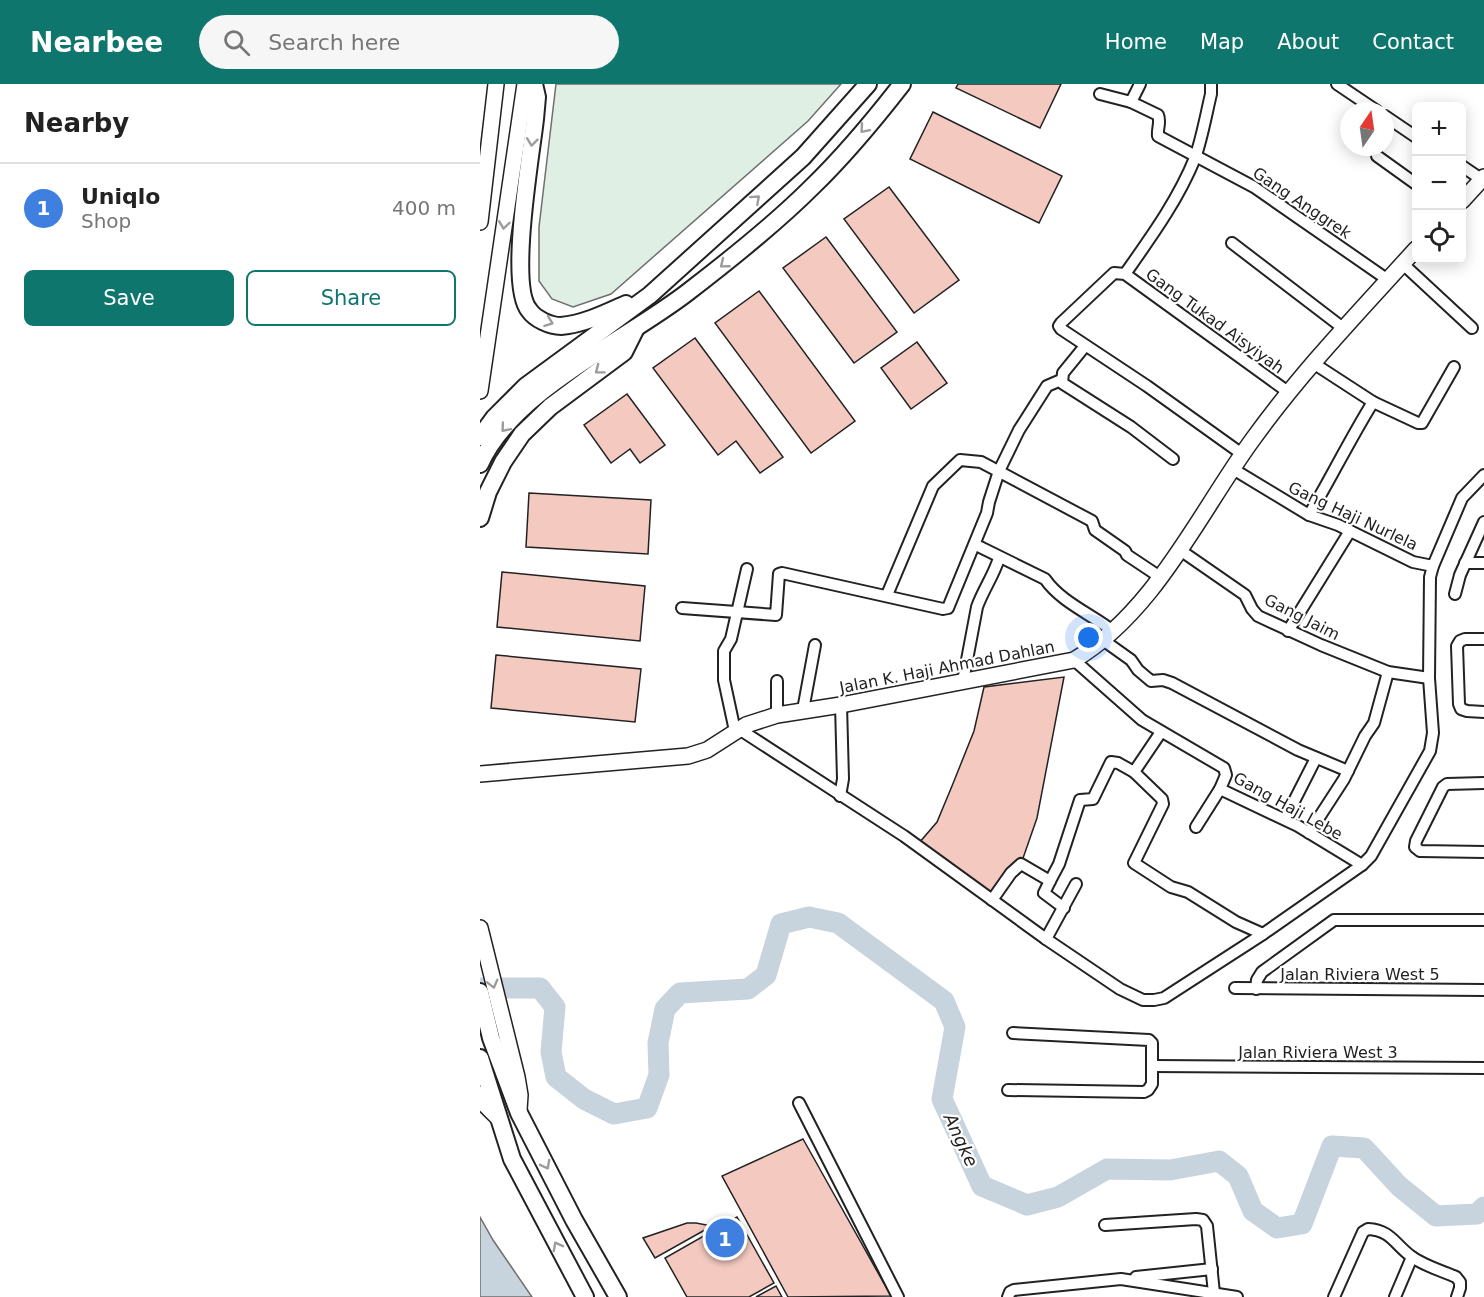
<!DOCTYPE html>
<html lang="en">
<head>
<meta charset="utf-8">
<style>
	body { margin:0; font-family:"DejaVu Sans",sans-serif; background:#f6f6f6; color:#222 }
	.controls { position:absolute; right:18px; top:18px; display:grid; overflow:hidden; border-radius:9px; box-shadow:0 3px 15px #0003 }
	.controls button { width:54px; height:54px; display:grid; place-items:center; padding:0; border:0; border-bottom:2px solid #e0e0e0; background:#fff; color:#222; font:30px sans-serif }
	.compass { position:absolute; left:860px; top:18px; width:54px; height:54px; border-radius:50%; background:#fff; box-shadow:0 3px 15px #0003; rotate:13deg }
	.you { position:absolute; left:609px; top:554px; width:21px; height:21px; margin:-15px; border:4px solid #fff; border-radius:50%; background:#1a73e8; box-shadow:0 0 0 9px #1a73e833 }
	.badge { display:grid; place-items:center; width:39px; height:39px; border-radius:50%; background:#0f766e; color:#fff; font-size:20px; font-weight:700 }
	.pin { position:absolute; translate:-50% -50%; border:3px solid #fff; box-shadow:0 2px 6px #0006 }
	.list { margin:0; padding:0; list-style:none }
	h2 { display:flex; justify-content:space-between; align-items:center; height:78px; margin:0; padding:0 24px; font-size:26px }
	h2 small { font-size:20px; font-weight:400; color:#767676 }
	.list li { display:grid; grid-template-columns:39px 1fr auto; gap:18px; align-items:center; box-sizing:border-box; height:90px; padding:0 24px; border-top:2px solid #e0e0e0 }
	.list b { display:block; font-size:22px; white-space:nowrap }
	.list p { margin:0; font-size:20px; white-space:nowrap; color:#767676 }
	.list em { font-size:20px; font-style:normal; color:#767676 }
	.actions { display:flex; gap:12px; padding:18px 24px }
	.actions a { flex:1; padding:14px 0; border:2px solid #0f766e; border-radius:9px; text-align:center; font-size:21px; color:#0f766e }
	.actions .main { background:#0f766e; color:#fff }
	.icon { flex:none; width:33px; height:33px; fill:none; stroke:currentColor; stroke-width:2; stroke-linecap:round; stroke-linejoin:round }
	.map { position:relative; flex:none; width:1004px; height:1213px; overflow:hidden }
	header { display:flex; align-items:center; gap:36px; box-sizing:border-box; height:84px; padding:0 30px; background:#0f766e; color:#fff }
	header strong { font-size:28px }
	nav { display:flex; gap:33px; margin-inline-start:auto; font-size:21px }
	.search { width:420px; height:54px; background:#f6f6f6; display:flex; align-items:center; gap:15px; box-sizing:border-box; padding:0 21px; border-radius:33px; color:#767676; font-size:22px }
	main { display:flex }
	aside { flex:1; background:#fff }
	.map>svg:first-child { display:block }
	.green { fill:#e0efe3; stroke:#6f6f6f; stroke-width:1.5 }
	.water { fill:#c7d3dd; stroke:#6f6f6f; stroke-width:1.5 }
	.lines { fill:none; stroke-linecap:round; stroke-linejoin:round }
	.river { stroke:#c7d3dd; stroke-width:21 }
	.building { fill:#f3c9c0; stroke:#222; stroke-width:1.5 }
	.street-casing { stroke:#222; stroke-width:14 }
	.secondary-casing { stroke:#222; stroke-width:18 }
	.primary-casing { stroke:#222; stroke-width:20 }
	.street { stroke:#fff; stroke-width:10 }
	.secondary { stroke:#fff; stroke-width:15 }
	.primary { stroke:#fff; stroke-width:16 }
	.oneway { stroke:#9c9c9c }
	.labels { text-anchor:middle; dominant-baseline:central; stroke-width:4.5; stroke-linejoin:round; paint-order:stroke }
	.street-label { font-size:16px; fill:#222; stroke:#fff }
	.water-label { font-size:18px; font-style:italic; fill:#222; stroke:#fff }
</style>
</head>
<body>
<header>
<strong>Nearbee</strong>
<div class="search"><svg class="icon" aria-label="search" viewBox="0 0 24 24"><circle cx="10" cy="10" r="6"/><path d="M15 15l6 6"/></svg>Search here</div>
<nav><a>Home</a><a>Map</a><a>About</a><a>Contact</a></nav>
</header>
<main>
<aside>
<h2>Nearby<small></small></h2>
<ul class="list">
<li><span class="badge" style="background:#3f7fe0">1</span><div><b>Uniqlo</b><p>Shop</p></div><em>400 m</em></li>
</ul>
<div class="actions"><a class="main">Save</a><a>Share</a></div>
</aside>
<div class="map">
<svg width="1004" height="1213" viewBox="0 0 1004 1213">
	<rect width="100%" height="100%" fill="#fff"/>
	<polygon class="green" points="76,0 361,0 328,37 131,210 93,223 72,215 59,197 59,143"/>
	<polygon class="water" points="0,1133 13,1156 52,1213 0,1213"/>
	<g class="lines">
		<polyline class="river" points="0,904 60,904 75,923 71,968 76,993 104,1015 134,1030 167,1024 179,991 178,959 185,925 200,909 268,905 286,891 301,840 329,833 358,839 464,917 475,943 462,1015 502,1102 547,1121 578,1113 627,1085 690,1086 739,1077 758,1092 773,1127 797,1144 822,1140 852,1062 884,1064 919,1102 956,1132 997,1130 1004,1123"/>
	</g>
	<g class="building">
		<polygon points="478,0 581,0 560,44 476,4"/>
		<polygon points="453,28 582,92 559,139 430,75"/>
		<polygon points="409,103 479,196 434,229 364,135"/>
		<polygon points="346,153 417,248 374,279 303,184"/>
		<polygon points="279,207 375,337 331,369 235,239"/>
		<polygon points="215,254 303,373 280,389 256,357 238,371 173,284"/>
		<polygon points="437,258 467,299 431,325 401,284"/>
		<polygon points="147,310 185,361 160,379 150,365 131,379 104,341"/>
		<polygon points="49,409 171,416 168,470 46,463"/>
		<polygon points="22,488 165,502 160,557 17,543"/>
		<polygon points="16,571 161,585 155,638 11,624"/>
		<polygon points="584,593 557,734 541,780 512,816 439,759 457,738 472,702 494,647 504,603"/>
		<polygon points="323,1055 411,1212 308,1213 242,1092"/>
		<polygon points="257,1133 294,1199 269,1213 207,1213 185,1174"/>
		<polygon points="207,1139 216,1139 232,1142 175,1174 163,1154"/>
		<polygon points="296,1202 302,1213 276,1213"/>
	</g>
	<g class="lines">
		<defs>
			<g id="street">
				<polyline points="857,0 897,27"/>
				<path d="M620,10L651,18L678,31C681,38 677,45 678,52L774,103L908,196"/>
				<polyline points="651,18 660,0"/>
				<polyline points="905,32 936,53"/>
				<polyline points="897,72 936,100"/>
				<polyline points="982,82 1001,95"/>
				<polyline points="752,159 863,244"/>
				<polyline points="923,180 992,244"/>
				<path d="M645,190C671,153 698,116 715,74C722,54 726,31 731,10V0"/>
				<polyline points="605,262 583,289 582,299 651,343 693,375"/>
				<polyline points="833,279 893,318 938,339 942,339 974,283"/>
				<polyline points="762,370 667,302 581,245 579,242 581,239 634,189 645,190 808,308"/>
				<polyline points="753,385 829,431 858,441 933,478 953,482"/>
				<path d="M829,431C851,394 870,355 893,318"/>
				<path d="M496,461L565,495C581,518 611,530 633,547"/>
				<polyline points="700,466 765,511 772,525 778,532 841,561 908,588 949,594"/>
				<polyline points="985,479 1004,479"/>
				<polyline points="975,510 980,491 1004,438"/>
				<polyline points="407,511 453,402 480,376 501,378 612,437 615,446 645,467 647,471 680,493"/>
				<polyline points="202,524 296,531 299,490 302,489 463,525 468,524 507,429 509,418 519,387 539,346 567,302 581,296"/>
				<polyline points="808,547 870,447"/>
				<polyline points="1004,555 985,555 980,557 977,562 979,620 981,625 987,627 1004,628"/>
				<polyline points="623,556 651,576 658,586 671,597 683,596 692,599 818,666 868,687"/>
				<polyline points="594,576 662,636 744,684 746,691 740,705 818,742 882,781"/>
				<polyline points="297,597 297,631"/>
				<path d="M483,597L497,523C503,506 514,491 519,474"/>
				<polyline points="323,626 335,561"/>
				<polyline points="259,645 424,752 566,855 640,905 663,916 674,916 684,914 783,850 882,781 891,772 950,667 953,649 949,594 950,493 953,482 982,414 1004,391"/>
				<polyline points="255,647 244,596 244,567 251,555 267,485"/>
				<polyline points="681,648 654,688 682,715 683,720 654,779 691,803 708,808 756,838 783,850"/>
				<polyline points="1004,699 967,700 963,703 936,757 935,763 940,767 1004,768"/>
				<polyline points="360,712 363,695 361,621"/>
				<polyline points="805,735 836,674"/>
				<polyline points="716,743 740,705"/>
				<polyline points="829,749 864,695 885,652 894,639 908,588"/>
				<polyline points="570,797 564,809 584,824"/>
				<polyline points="512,816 531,789 541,780 570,797 579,780 600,716 613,715 631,678 638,679 654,688"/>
				<polyline points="566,855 596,800"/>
				<polyline points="755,904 1004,906"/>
				<polyline points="776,905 777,896 782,888 854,836 1004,836"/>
				<polyline points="672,982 1004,984"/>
				<polyline points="528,1006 664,1008 668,1006 672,1000 672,959 669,956 533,949"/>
				<polyline points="319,1019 418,1213"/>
				<polyline points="625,1141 716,1135 723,1136 727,1142 734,1209"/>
				<polyline points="656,1193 732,1185"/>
				<polyline points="528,1213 530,1208 534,1206 641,1195 757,1213"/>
				<path d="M854,1213L883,1148L888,1145C911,1146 915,1161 932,1173C945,1182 962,1187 976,1193L980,1198V1204L977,1213"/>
				<polyline points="915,1213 932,1173"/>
			</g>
			<g id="secondary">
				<polyline points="982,117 1004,93"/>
				<polyline points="0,138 16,0"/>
				<polyline points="0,307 45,0"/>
				<path d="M0,690L208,672L227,666L266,641L297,631L361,621L594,576C675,528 719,429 773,355C822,287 880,227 936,165"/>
				<polyline points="0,844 37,993 40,1011 39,1026"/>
				<polyline points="0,1010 5,1021 18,1034"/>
			</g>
			<g id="primary">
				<path d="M54,0L57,13L55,35C51,71 28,201 49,226C55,235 70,242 81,242C104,240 126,229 146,220"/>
				<polyline points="0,353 14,334 46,302 170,211 323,73 388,0"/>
				<path d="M0,380C33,306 145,257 208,208C251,175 294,141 332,103C364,72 394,36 422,0"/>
				<polyline points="0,434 8,408 23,378 42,350 70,323 144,268 156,244"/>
				<polyline points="0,908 11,954 39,1029 94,1136 138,1213"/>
				<polyline points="0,974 32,1075 105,1213"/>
			</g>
		</defs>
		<use href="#street" class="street-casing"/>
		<use href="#secondary" class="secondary-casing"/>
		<use href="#primary" class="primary-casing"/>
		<use href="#street" class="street"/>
		<use href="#secondary" class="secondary"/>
		<use href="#primary" class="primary"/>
	</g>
	<defs><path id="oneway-chevron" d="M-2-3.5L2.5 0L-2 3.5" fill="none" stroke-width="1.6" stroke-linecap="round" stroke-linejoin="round" transform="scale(1.5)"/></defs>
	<g class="oneway">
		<use href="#oneway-chevron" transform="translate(384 45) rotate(131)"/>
		<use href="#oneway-chevron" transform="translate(52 58) rotate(97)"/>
		<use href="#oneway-chevron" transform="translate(276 115) rotate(-42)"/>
		<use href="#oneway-chevron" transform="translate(24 141) rotate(98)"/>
		<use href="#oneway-chevron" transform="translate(244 180) rotate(141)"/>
		<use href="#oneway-chevron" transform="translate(69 238) rotate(20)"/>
		<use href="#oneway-chevron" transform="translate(119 286) rotate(143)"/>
		<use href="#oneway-chevron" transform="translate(25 344) rotate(130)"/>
		<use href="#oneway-chevron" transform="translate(13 900) rotate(76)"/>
		<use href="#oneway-chevron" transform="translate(66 1081) rotate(62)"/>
		<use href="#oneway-chevron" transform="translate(77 1162) rotate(-118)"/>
	</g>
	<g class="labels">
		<g class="street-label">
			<text transform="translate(822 119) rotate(34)">Gang Anggrek</text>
			<text transform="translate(735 237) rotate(36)">Gang Tukad Aisyiyah</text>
			<text transform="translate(873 432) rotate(25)">Gang Haji Nurlela</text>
			<text transform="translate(822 533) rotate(27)">Gang Jaim</text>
			<text transform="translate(467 583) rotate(-11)">Jalan K. Haji Ahmad Dahlan</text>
			<text transform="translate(808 722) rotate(29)">Gang Haji Lebe</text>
			<text x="880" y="890">Jalan Riviera West 5</text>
			<text x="838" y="968">Jalan Riviera West 3</text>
		</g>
		<g class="water-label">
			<text transform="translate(481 1056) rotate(65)">Angke</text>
		</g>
	</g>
</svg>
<div class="controls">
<button>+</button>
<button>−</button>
<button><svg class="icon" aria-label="locate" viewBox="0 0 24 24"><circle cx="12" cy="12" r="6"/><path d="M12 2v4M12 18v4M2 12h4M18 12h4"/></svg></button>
</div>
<svg class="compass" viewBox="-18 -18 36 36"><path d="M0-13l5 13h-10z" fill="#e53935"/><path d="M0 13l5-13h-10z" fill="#767676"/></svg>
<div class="you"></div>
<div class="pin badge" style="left:245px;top:1154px;background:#3f7fe0">1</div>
</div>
</main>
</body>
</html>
